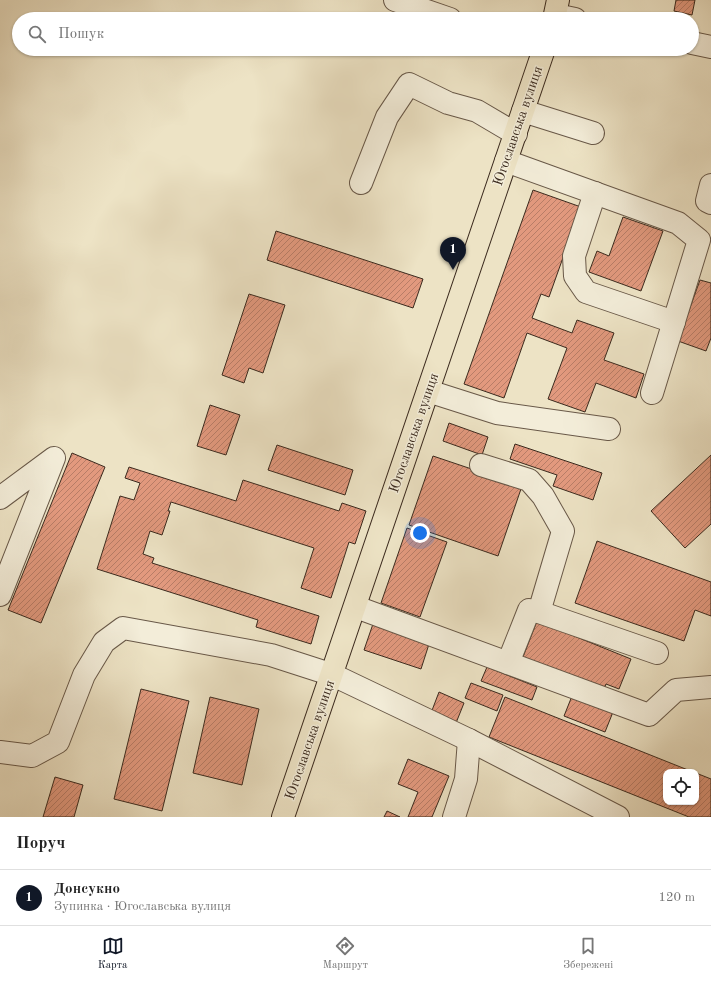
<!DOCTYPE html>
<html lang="uk">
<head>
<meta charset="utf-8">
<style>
	body { margin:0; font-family:"Old Standard TT",serif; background:#f6f6f6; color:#222 }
	.controls { position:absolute; right:12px; bottom:12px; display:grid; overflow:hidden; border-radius:8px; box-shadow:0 1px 3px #0004 }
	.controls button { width:36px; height:36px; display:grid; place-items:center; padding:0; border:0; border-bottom:1px solid #e0e0e0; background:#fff; color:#222; font:20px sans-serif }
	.you { position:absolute; left:420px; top:533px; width:14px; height:14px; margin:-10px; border:3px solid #fff; border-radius:50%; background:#1a73e8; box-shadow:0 0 0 6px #1a73e833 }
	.badge { display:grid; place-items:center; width:26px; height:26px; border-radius:50%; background:#111827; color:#fff; font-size:13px; font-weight:700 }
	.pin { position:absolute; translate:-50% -33px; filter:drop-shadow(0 1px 2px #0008) }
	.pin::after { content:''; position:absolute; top:21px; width:14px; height:12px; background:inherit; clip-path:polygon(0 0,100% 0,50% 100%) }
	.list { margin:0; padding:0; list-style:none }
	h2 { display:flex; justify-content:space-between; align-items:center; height:52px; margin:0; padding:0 16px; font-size:17px }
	h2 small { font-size:13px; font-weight:400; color:#767676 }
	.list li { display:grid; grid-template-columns:26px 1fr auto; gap:12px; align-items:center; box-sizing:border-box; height:56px; padding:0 16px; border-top:1px solid #e0e0e0 }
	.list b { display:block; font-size:15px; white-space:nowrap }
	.list p { margin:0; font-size:13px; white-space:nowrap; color:#767676 }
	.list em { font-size:13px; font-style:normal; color:#767676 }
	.icon { flex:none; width:22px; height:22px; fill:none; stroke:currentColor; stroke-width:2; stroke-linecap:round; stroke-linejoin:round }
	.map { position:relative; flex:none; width:711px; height:817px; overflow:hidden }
	.search { position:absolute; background:#fff; box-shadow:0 1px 3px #0004; left:12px; right:12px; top:12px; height:44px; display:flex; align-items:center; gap:10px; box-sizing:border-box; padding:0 14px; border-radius:22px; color:#767676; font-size:15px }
	.sheet { height:108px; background:#fff }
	nav { display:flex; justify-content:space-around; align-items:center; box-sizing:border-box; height:56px; border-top:1px solid #e0e0e0; background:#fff; font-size:11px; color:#767676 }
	nav a { display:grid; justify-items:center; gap:2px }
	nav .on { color:#111827 }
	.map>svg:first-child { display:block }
	.building { fill:url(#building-hatch); stroke:#3b2a1e }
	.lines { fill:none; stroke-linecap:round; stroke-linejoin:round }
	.minor-casing { stroke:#685848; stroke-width:24 }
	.major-casing { stroke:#3b2a1e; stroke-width:24 }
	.minor { stroke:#f3edd9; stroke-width:22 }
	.major { stroke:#ede3c5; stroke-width:22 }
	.labels { text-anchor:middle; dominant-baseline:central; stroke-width:3; stroke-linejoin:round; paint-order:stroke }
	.street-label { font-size:14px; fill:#3b2a1e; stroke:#f3edd9 }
</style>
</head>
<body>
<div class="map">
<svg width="711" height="817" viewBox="0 0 711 817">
	<defs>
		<pattern id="building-hatch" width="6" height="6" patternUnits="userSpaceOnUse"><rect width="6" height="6" fill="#e2997e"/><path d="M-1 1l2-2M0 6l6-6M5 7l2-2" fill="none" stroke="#b87d67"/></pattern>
	</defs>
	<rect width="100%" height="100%" fill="#ede3c5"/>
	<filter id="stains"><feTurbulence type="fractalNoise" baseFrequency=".005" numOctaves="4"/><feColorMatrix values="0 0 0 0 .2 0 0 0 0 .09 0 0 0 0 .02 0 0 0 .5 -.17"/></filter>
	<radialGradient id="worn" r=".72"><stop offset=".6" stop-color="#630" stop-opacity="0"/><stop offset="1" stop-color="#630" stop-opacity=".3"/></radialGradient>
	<g class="building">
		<polygon points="676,0 695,0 692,15 674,11"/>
		<polygon points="533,190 581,207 549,297 541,294 532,318 572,333 577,320 614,333 604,360 644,374 636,398 596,383 585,412 548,399 567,348 527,333 504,398 464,384"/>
		<polygon points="623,217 663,231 641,291 589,272 597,251 609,256"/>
		<polygon points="276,231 423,279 413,308 267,260"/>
		<polygon points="700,280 711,283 711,338 706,351 678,341"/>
		<polygon points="249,294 285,305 263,373 249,368 244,383 222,375"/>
		<polygon points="210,405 240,415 226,455 197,446"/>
		<polygon points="449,423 488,437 482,455 443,441"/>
		<polygon points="515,444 602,473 593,500 553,486 557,475 510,459"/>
		<polygon points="277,445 353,470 345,495 268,470"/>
		<polygon points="72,453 105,467 41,623 8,610"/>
		<polygon points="711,455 711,524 685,548 651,511"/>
		<polygon points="433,456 522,486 498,556 409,525"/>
		<polygon points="129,467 236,501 243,480 339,511 342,503 366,511 355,544 349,542 331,598 301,588 314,548 171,502 168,511 170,511 162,535 150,531 143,554 154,558 152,563 319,616 311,644 256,627 258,620 97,569 120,496 134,500 140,483 125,478"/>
		<polygon points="407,528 447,542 420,617 381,603"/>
		<polygon points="597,541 711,582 711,616 695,610 684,641 575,603"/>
		<polygon points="374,621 430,641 421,669 364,650"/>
		<polygon points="537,621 631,659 619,689 606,684 602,694 521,662"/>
		<polygon points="487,667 537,687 532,700 481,681"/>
		<polygon points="471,683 503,695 497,711 465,698"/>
		<polygon points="141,689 189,701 162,811 114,799"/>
		<polygon points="439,692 464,703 456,723 431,713"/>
		<polygon points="572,696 613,712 605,732 564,716"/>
		<polygon points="210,697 259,709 242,785 193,773"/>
		<polygon points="505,697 693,772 666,772 666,802 696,802 696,773 711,779 711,817 689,817 489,737"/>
		<polygon points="408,759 449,776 432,817 408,817 418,792 398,784"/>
		<polygon points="55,777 83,785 74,817 43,817"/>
		<polygon points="387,811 400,817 384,817"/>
	</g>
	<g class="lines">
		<defs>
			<g id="minor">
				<polyline points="395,0 450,19"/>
				<polyline points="556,15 575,19"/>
				<polyline points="692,43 711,47"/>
				<polyline points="523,111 593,133"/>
				<polyline points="506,161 678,223 699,240 652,393"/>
				<polyline points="361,183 387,117 409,84 448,103 477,111 516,134"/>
				<polyline points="711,185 707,201 711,203"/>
				<polyline points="595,193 574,256 575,276 586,292 674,322"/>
				<polyline points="428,391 497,413 609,429"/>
				<polyline points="481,465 529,480 543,496 563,531 539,612"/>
				<polyline points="0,498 54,458 0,595"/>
				<polyline points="356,607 649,715 676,690 711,687"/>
				<polyline points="508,663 529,610 539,612 657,653"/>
				<polyline points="0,752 32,756 58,742 84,675 104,642 123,628 271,655 333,675 469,740 618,817"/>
				<polyline points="454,817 466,779 469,740"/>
			</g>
			<g id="major">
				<polyline points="554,19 558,0"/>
				<polyline points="283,817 544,49"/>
			</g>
		</defs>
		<use href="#minor" class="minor-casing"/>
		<use href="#major" class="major-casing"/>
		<use href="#minor" class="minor"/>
		<use href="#major" class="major"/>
	</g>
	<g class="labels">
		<g class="street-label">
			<text transform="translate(518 126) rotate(-71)">Югославська вулиця</text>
			<text transform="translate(414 433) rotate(-71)">Югославська вулиця</text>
			<text transform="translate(310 740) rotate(-71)">Югославська вулиця</text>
		</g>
	</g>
	<rect width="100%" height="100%" filter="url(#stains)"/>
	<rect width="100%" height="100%" fill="url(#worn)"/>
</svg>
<div class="controls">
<button><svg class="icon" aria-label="locate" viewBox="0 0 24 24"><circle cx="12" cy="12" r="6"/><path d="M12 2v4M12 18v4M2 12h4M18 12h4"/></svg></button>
</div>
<div class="you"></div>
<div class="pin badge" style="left:453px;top:270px">1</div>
<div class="search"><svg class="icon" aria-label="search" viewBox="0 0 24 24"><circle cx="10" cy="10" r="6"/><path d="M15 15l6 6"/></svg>Пошук</div>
</div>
<section class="sheet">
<h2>Поруч<small></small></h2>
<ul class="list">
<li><span class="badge">1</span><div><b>Донсукно</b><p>Зупинка · Югославська вулиця</p></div><em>120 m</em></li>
</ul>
</section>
<nav>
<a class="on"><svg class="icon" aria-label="map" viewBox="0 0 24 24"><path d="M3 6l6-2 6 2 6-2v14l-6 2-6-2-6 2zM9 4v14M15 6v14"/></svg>Карта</a>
<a><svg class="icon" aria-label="directions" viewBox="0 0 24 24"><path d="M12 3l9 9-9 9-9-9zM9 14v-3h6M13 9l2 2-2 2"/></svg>Маршрут</a>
<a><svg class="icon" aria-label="saved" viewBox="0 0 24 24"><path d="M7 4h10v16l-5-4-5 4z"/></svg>Збережені</a>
</nav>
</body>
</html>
